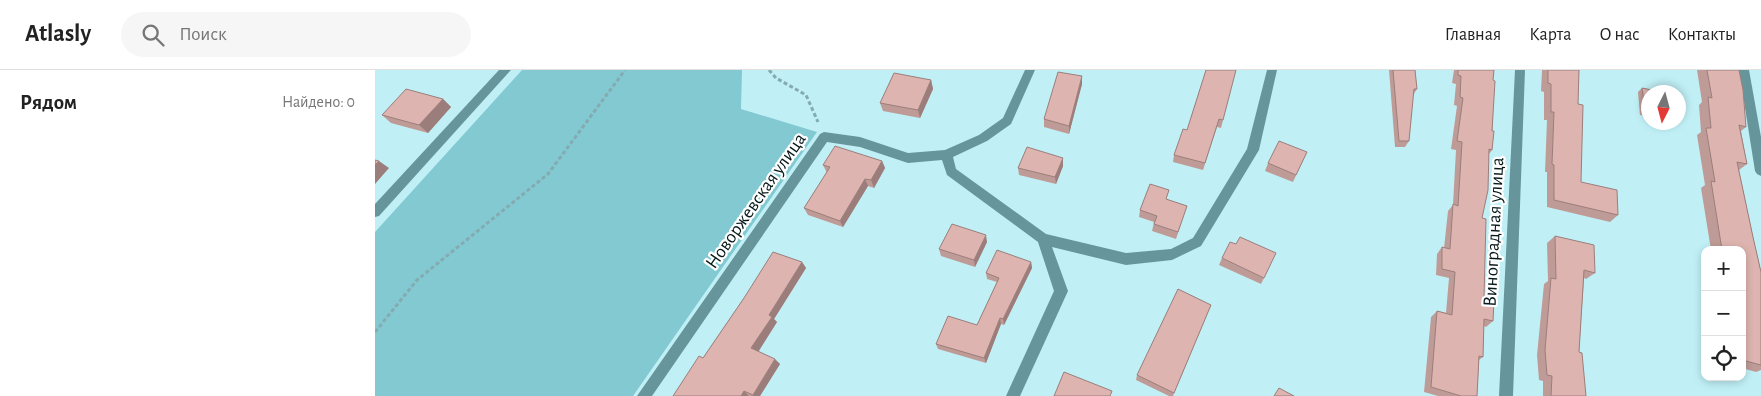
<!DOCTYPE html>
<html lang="ru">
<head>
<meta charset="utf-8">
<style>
	body { margin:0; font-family:"Alegreya Sans",sans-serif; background:#f6f6f6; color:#222 }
	.controls { position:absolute; right:15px; bottom:15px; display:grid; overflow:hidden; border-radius:10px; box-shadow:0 2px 8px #0003 }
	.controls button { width:45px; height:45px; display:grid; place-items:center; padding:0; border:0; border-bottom:1px solid #e0e0e0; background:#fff; color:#222; font:25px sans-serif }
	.compass { position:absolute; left:1266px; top:15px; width:45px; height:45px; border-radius:50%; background:#fff; box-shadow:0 2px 8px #0003; rotate:186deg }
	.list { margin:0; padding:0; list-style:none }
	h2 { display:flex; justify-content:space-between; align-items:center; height:65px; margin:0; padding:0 20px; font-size:21px }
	h2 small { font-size:16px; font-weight:400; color:#767676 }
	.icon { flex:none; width:28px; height:28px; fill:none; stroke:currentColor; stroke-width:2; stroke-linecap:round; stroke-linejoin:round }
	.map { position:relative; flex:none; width:1386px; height:326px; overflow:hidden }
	header { display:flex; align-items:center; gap:30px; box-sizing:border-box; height:70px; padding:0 25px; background:#fff; border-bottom:1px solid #e0e0e0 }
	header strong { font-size:24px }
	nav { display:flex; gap:28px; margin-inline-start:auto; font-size:18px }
	.search { width:350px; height:45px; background:#f6f6f6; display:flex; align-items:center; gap:12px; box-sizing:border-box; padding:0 18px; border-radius:28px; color:#767676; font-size:19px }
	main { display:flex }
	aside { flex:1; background:#fff }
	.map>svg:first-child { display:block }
	.green { fill:#82c9d2 }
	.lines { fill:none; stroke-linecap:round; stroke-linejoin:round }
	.path { stroke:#84abaf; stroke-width:3; stroke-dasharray:4 2.5; stroke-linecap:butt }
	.minor { fill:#66959b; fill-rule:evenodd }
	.wall { fill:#bf9b97 }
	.shaded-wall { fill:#9b7e7b }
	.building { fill:#deb4b0; stroke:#9b7e7b }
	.labels { text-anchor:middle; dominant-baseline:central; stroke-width:4.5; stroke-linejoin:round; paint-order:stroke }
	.street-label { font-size:19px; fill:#07191b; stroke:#fff }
</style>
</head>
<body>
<header>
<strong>Atlasly</strong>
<div class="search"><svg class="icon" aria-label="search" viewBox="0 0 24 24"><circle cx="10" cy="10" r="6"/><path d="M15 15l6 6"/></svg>Поиск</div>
<nav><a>Главная</a><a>Карта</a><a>О нас</a><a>Контакты</a></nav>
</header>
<main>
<aside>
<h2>Рядом<small>Найдено: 0</small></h2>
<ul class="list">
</ul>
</aside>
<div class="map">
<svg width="1386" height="326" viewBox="0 0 1386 326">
	<rect width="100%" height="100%" fill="#c0f0f6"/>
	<polygon class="green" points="147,0 367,0 366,39 442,62 258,326 0,326 0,162"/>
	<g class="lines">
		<g class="path">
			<polyline points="394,0 401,8 431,25 443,52"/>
			<polyline points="0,262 42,210 173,104 250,0"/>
		</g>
		<g class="minor">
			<polygon points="124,0 136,0 4,146 0,147 0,134"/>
			<polygon points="650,0 660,0 636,54 612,71 578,87 581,99 671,164 751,183 796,179 818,168 872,79 892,0 902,0 884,80 826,176 797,190 751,195 677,177 693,221 645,326 631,326 679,221 663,172 572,105 567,90 533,93 485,77 452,72 277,326 262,326 445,64 449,62 485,67 533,83 570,80 604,65 628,48"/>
			<polygon points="1140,0 1150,0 1138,326 1124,326"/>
			<polygon points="1364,0 1374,0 1386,67 1386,106 1382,104 1380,101"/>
		</g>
	</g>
	<g class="wall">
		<polygon points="831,0 848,50 846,58 842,57 828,100 798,92 799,85 812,60"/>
		<polygon points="1014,0 1040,0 1042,19 1038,25 1034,71 1030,77 1020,77"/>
		<polygon points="1079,0 1119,0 1118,10 1117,80 1114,84 1107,148 1109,228 1118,251 1111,257 1109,256 1108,287 1104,290 1102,326 1063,326 1049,322 1056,247 1062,241 1071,243 1074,208 1061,205 1062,184 1067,177 1069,178 1073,141 1078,135 1081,80 1076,79 1082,36 1079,35 1081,14 1077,13"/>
		<polygon points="1167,0 1204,0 1203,34 1206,112 1243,145 1235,152 1172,137 1172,102 1170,102 1172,50 1169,50 1169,22 1166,21"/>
		<polygon points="1322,0 1364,0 1371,57 1366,61 1372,94 1364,100 1378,167 1386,202 1386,300 1381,302 1367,298 1367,180 1336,180 1326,118 1330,115 1322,65 1326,62 1324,35 1327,32"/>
		<polygon points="707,6 707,14 694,64 669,57 669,49"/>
		<polygon points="556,10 558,19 545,48 508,41 505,33"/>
		<polygon points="1267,18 1274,22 1274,46 1265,45 1263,22"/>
		<polygon points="68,29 76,37 53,63 16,53 7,45"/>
		<polygon points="932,82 918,112 890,101 893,93"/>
		<polygon points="507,91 510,98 499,118 493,116 468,157 433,145 429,138 452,103 448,95"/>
		<polygon points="688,96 681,114 644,105 643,98"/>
		<polygon points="792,130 812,136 801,169 777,161 779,152 764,147 765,140"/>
		<polygon points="1180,166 1220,203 1211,209 1209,208 1204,282 1211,326 1168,326 1168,311 1164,310 1162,285 1169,214 1173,211 1172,173"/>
		<polygon points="612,172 600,197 566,186 564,179"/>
		<polygon points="847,188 889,208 886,214 844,195"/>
		<polygon points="427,192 431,198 399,249 402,252 383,281 405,294 385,326 374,326 328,288 369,228"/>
		<polygon points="656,192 657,198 629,255 626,254 611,293 563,279 561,274 602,255 622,212 612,209 611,203"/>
		<polygon points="836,235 798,326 794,326 761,310 762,305"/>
	</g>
	<g class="shaded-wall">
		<polygon points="707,6 707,14 694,64 694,56"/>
		<polygon points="556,10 558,19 545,48 543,40"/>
		<polygon points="68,29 76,37 53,63 44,55"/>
		<polygon points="688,88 688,96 681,114 680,107"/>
		<polygon points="4,91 14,98 0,114 0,95"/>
		<polygon points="507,91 510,98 499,118 496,110"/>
		<polygon points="490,109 493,116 468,157 465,151"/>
		<polygon points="611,165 612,172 600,197 599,190"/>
		<polygon points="427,192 431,198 399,249 402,252 382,284 376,278 394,245"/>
		<polygon points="656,192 657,198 629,255 628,249"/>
		<polygon points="625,248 626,254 611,293 609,288"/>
		<polygon points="400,289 405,294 385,326 379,326 378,325"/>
		<polygon points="369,321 374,326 366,326"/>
	</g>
	<g class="building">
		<polygon points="831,0 861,0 848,50 844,49 830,93 799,85 808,59 812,60"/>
		<polygon points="1018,0 1040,0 1042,19 1039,19 1034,71 1024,71"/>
		<polygon points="1083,0 1119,0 1118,10 1120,11 1117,61 1119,61 1117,80 1114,79 1113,120 1107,148 1111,149 1109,228 1119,231 1118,251 1109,249 1108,287 1104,286 1102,326 1086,326 1056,317 1062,241 1077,245 1080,202 1067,199 1067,177 1075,179 1078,134 1083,136 1087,72 1082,71 1088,28 1085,27 1086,6 1083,5"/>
		<polygon points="1173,0 1204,0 1203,34 1208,35 1206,112 1242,120 1243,145 1179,130 1179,95 1177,94 1179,42 1176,42 1176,14 1173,13"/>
		<polygon points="1332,0 1364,0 1368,20 1371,57 1364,55 1372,94 1362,92 1378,167 1386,202 1386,295 1367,290 1367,180 1347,180 1336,111 1340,112 1331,58 1336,58 1333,27 1337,28"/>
		<polygon points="683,2 707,6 694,56 669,49"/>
		<polygon points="519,3 556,10 543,40 505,33"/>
		<polygon points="1267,18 1287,22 1274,22 1274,41 1270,40"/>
		<polygon points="31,19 68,29 44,55 7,45"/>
		<polygon points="904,71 932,82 921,105 893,93"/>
		<polygon points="460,76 507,91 496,110 490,109 465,151 429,138 455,97 448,95"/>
		<polygon points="652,77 688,88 680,107 643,98"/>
		<polygon points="0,90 4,91 0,95"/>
		<polygon points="775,114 794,120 791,129 812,136 803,162 779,154 782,146 765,140"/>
		<polygon points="577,154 611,165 599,190 564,179"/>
		<polygon points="1180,166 1219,175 1220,203 1209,200 1204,282 1207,283 1211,326 1176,326 1177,306 1172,305 1170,280 1176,208 1181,209"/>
		<polygon points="865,167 901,183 889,208 847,188 855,172 861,174"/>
		<polygon points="622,180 656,192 628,249 625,248 609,288 561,274 573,246 602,255 624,208 611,203"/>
		<polygon points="398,182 427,192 394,245 397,247 376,278 400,289 378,325 369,321 366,326 298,326 324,286 328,288 369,228"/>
		<polygon points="803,219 836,235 799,323 762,305"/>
		<polygon points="689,302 737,321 735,326 679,326"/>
		<polygon points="904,318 919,326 899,326"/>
	</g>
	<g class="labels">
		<g class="street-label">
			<text transform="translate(381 131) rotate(-55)">Новоржевская улица</text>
			<text transform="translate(1119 162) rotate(-87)">Виноградная улица</text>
		</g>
	</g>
</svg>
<div class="controls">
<button>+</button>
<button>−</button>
<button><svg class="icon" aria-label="locate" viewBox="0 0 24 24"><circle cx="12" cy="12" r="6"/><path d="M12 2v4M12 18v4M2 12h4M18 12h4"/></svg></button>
</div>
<svg class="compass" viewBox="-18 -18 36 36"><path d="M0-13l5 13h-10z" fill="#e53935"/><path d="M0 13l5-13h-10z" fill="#767676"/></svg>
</div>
</main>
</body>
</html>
